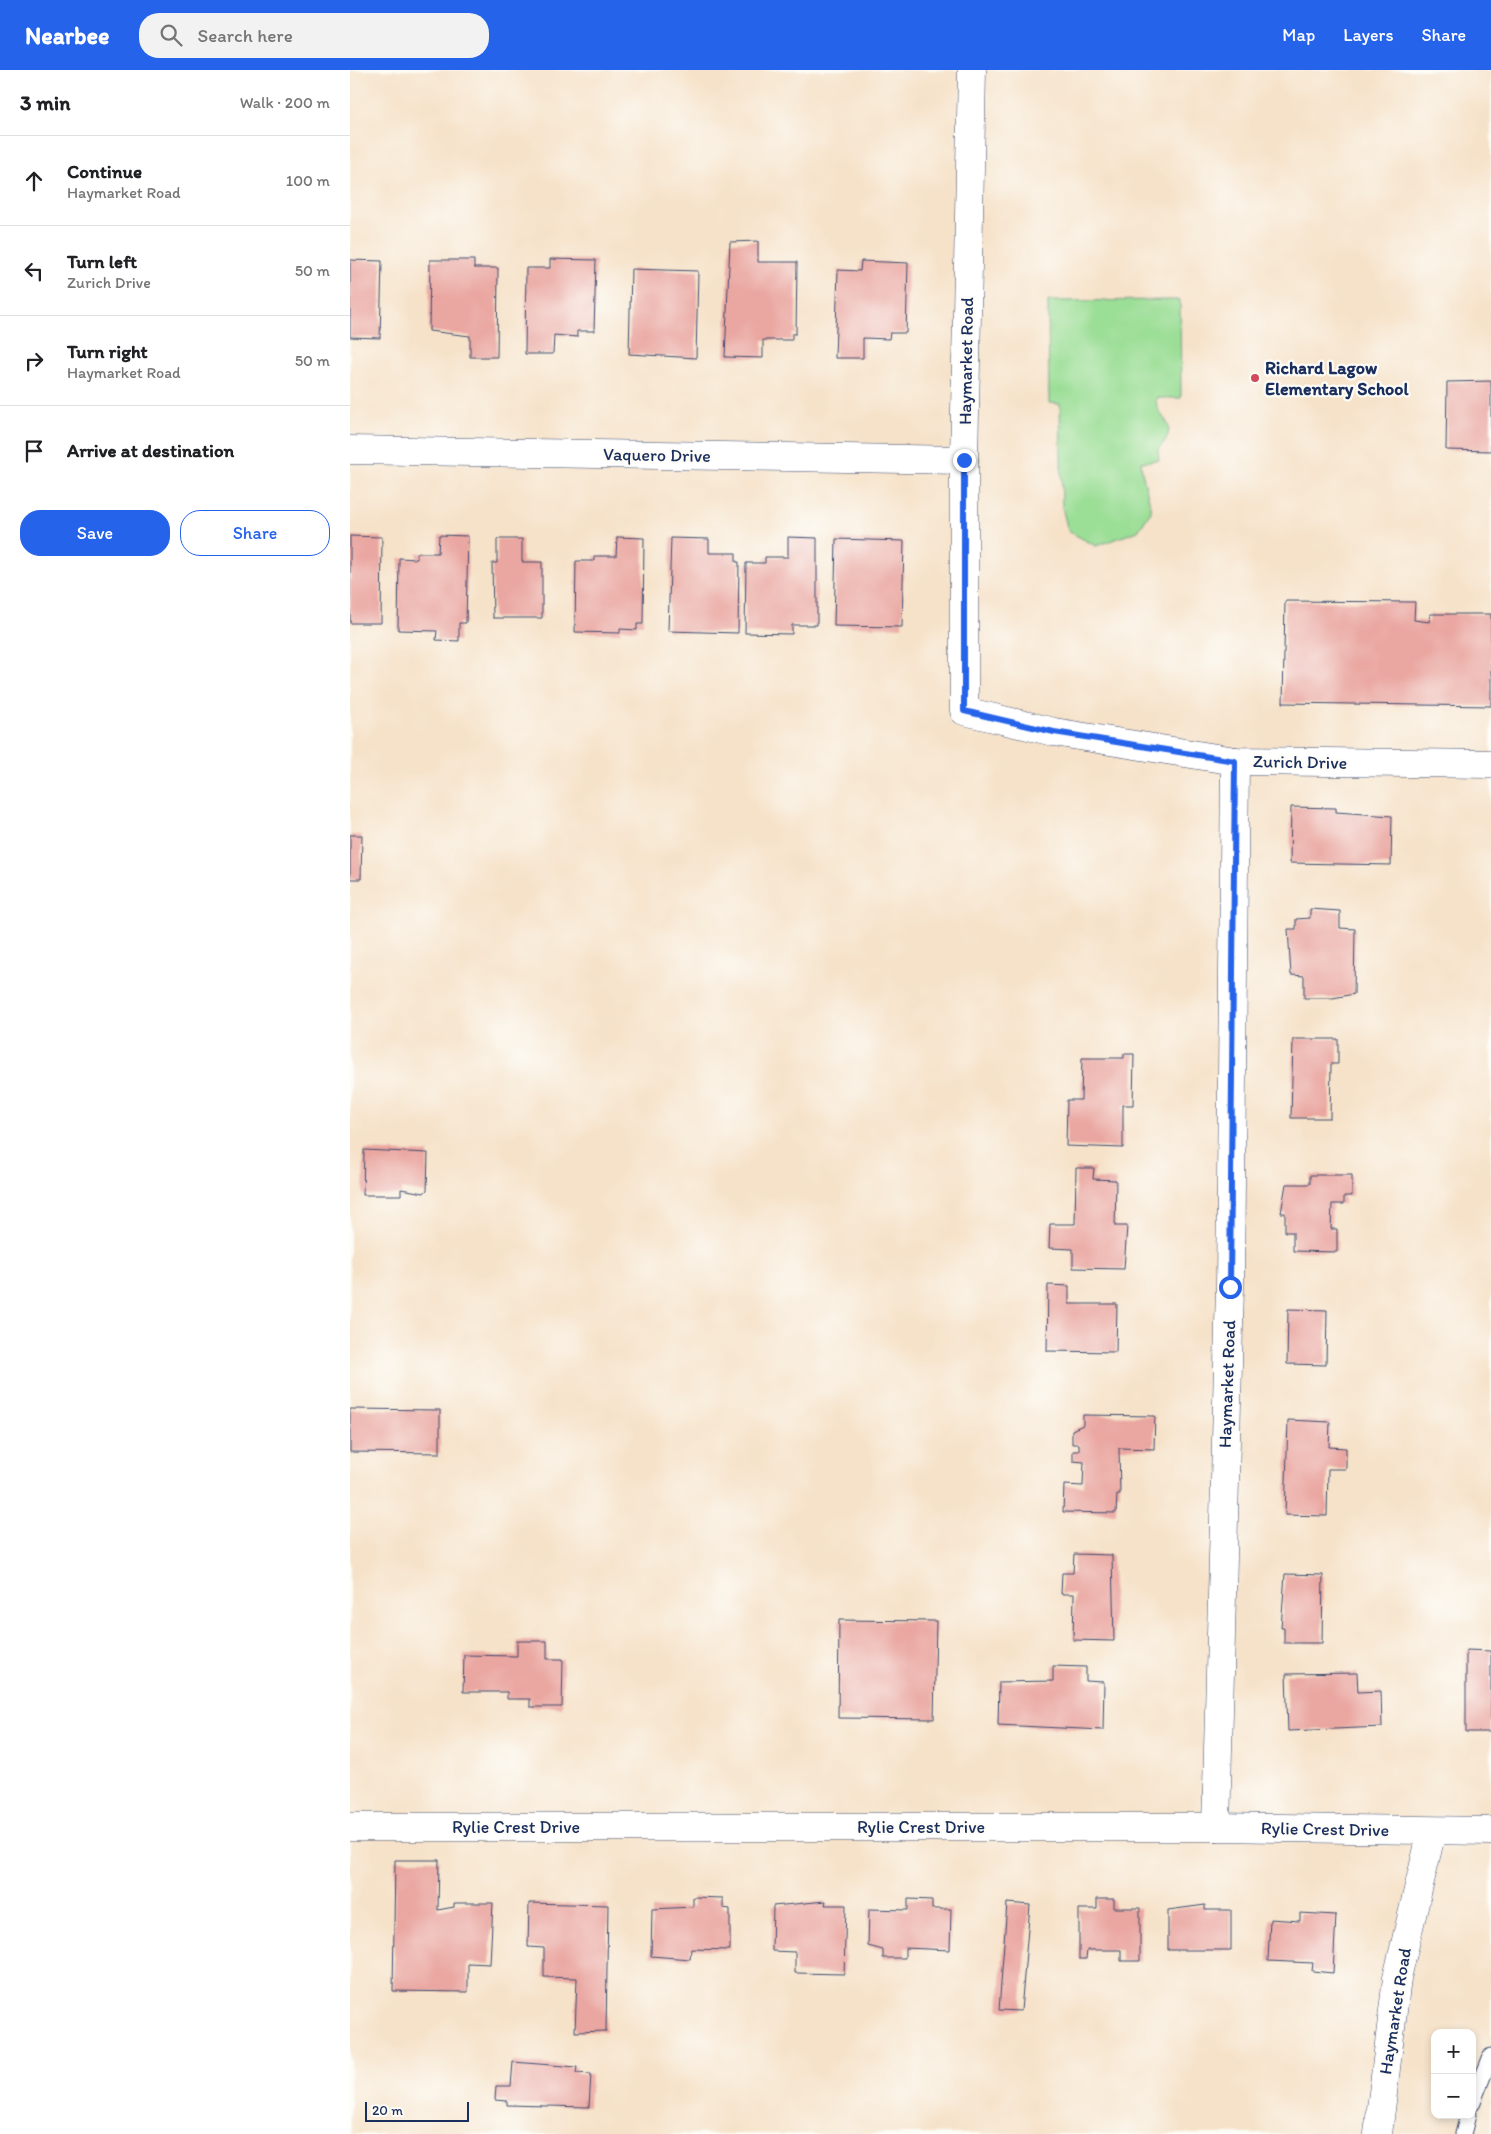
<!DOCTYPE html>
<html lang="en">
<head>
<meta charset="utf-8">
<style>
	body { margin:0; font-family:Itim,sans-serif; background:#f2f2f2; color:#202124 }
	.controls { position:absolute; right:15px; bottom:15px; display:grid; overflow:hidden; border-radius:10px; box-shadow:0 2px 8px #0003 }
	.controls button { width:45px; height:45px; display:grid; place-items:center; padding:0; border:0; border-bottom:1px solid #e0e0e0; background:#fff; color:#202124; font:25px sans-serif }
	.scale { position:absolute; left:15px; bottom:12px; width:104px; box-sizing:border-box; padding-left:5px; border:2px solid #1b2f5e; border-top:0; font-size:14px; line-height:18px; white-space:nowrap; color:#1b2f5e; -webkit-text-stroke:4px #fdfcf7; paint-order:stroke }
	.stop { position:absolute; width:15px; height:15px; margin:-11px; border:4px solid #2563eb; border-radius:50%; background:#fff }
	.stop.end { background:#2563eb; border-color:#fff; box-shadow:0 1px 5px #0008 }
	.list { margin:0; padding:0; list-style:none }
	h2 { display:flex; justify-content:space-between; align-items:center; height:65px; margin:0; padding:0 20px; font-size:21px }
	h2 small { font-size:16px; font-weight:400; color:#757577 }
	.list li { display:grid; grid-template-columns:32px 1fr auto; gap:15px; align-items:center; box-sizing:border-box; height:90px; padding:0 20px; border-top:1px solid #e0e0e0 }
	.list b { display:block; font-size:19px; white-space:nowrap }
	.list p { margin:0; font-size:16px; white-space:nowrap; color:#757577 }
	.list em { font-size:16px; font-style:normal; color:#757577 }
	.actions { display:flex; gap:10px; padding:15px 20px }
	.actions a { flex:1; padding:11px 0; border:1px solid #2563eb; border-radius:20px; text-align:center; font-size:18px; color:#2563eb }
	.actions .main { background:#2563eb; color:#fff }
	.icon { flex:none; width:28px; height:28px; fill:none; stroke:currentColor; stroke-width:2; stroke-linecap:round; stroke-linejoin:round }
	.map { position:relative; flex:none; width:1141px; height:2064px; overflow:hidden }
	header { display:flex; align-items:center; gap:30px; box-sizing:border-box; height:70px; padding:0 25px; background:#2563eb; color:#fff }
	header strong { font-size:24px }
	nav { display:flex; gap:28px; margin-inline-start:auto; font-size:18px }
	.search { width:350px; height:45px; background:#f2f2f2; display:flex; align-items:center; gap:12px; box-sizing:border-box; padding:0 18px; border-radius:20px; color:#757577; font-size:19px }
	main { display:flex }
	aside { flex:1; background:#fff }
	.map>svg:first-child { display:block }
	.green { fill:#9bde96; stroke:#5b867a }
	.building { fill:#eaa6a0 }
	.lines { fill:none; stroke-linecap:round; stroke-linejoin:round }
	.service-casing { stroke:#3c4a6e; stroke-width:17 }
	.minor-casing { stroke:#3c4a6e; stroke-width:29 }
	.tertiary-casing { stroke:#3c4a6e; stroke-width:29 }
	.service { stroke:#fff; stroke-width:15 }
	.minor { stroke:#fff; stroke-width:28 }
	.tertiary { stroke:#fff; stroke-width:28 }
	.route { stroke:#2563eb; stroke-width:6 }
	.poi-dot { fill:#d1495b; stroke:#fdfcf7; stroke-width:2 }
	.labels { text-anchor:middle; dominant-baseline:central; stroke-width:4.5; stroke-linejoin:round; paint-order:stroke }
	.street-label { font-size:18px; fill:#1b2f5e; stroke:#fdfcf7 }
	.poi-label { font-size:18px; font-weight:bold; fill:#1b2f5e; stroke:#fdfcf7; text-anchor:start }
</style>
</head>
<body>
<header>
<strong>Nearbee</strong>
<div class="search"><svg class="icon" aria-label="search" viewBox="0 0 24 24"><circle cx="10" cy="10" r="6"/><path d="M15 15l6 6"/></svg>Search here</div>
<nav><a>Map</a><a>Layers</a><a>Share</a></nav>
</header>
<main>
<aside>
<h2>3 min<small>Walk · 200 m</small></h2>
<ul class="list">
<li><svg class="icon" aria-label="ahead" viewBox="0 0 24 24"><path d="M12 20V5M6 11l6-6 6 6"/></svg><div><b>Continue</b><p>Haymarket Road</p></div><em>100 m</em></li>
<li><svg class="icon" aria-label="left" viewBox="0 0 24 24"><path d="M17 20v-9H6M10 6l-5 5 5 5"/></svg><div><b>Turn left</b><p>Zurich Drive</p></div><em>50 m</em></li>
<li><svg class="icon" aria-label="right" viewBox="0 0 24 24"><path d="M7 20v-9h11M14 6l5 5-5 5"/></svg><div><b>Turn right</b><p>Haymarket Road</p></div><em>50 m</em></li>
<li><svg class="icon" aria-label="arrive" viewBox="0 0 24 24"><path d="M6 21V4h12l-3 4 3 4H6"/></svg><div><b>Arrive at destination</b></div></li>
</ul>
<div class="actions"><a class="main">Save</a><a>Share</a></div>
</aside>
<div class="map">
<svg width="1141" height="2064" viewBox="0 0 1141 2064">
	<rect width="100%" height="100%" fill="#fdfcf7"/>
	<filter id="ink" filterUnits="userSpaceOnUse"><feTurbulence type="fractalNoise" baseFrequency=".02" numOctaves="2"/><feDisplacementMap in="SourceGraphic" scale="10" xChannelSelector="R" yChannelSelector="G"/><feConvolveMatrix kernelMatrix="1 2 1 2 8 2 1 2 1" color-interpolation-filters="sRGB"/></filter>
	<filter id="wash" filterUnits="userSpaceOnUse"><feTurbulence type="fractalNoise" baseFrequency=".0096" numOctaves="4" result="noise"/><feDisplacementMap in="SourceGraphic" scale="20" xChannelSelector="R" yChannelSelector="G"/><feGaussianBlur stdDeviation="1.12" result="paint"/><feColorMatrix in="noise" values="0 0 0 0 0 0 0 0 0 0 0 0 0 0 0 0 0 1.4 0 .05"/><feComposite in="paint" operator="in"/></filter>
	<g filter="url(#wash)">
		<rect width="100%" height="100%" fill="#f6e2c9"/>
		<path class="green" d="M830,230L831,328H806C805,352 834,350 808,380L809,390L791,392C792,409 799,424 801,442L788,461L746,476L718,461L712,437L710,334L699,333L698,231Z"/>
		<g id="blocks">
			<g class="building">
				<polygon points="408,171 408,192 447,192 446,264 442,264 442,270 413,270 413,288 375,287 380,172"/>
				<polygon points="200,189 246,190 244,261 227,261 227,267 204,265 203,284 175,284 176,198 200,198"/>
				<polygon points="0,190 32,191 30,268 0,267"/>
				<polygon points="80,190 124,190 124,198 148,198 147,287 120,287 120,266 79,261"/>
				<polygon points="511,191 558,193 556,263 540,263 539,269 513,268 513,288 485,288 488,200 510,201"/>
				<polygon points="281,199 348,201 346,288 279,284"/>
				<polygon points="1141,311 1141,381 1096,380 1097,312"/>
				<polygon points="89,465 118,466 116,553 109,553 109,571 86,570 87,561 48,560 49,488 67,489 67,483 88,483"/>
				<polygon points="0,466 32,467 31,553 0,553"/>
				<polygon points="267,467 294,468 293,554 287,554 287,560 270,559 270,563 225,562 226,491 244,491 244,486 266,486"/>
				<polygon points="438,467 467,468 467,555 442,555 442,564 395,563 396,493 415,493 415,487 438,487"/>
				<polygon points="321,468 359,469 359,483 386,483 386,492 389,492 388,563 318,561"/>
				<polygon points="147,469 172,469 172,492 192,492 192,548 143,548 142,493 147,493"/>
				<polygon points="486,469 554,471 552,557 484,556"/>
				<polygon points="935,531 1065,532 1064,550 1079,552 1080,544 1141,544 1141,636 933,633"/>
				<polygon points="941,737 986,738 986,742 1042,746 1041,795 940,793"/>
				<polygon points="0,765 12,765 11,809 0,809"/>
				<polygon points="960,839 990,841 990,858 1005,859 1004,924 983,928 954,928 954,906 941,905 938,859 946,859 946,849 960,848"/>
				<polygon points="943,969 988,969 988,994 981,994 980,1048 941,1048"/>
				<polygon points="774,984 784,984 783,1035 773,1035 773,1078 716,1076 717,1030 731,1030 732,988 774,988"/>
				<polygon points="14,1080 78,1083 77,1120 74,1123 51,1119 51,1125 13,1125"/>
				<polygon points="726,1098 744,1098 743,1109 766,1110 765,1156 777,1156 774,1199 723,1198 723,1179 699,1178 700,1154 725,1154"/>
				<polygon points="960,1105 1002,1105 1002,1126 994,1126 994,1134 982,1134 981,1159 987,1159 987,1182 943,1181 943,1162 935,1162 935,1143 931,1143 936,1114 960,1114"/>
				<polygon points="698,1215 719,1216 719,1234 767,1234 766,1282 697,1281"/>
				<polygon points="938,1239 977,1240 976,1295 937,1294"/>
				<polygon points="0,1339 90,1340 90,1383 0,1382"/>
				<polygon points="733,1345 805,1346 804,1379 769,1378 770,1424 767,1424 766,1443 713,1442 714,1415 733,1416 734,1392 723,1391 723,1381 729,1381 729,1374 722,1374 722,1360 733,1355"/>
				<polygon points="938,1350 980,1352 979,1377 996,1378 996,1399 978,1399 977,1446 935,1445"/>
				<polygon points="724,1484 762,1485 764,1571 723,1570 724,1524 711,1524 712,1503 723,1503"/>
				<polygon points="935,1504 973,1505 972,1573 934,1573 934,1558 931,1558"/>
				<polygon points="489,1550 586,1551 584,1649 488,1648"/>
				<polygon points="167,1571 197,1571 197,1589 213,1589 212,1637 180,1637 180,1629 157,1629 157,1622 113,1622 114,1585 167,1586"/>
				<polygon points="1116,1580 1141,1581 1141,1662 1116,1662"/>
				<polygon points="703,1596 736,1597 736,1611 754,1612 753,1660 648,1655 649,1612 703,1611"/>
				<polygon points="1007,1603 1008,1622 1031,1621 1032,1657 938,1661 936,1604"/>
				<polygon points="45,1790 89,1790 88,1840 104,1837 104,1833 143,1833 140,1894 118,1893 118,1922 43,1921"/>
				<polygon points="343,1827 373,1828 373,1838 380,1839 380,1880 341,1879 340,1889 301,1886 302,1839 343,1837"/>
				<polygon points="558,1829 582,1830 582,1839 601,1839 600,1880 555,1878 555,1888 533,1888 533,1880 518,1876 519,1839 558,1840"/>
				<polygon points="747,1829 764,1829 764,1838 790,1838 790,1891 771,1891 771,1880 737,1880 736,1889 729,1889 729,1839 747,1839"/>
				<polygon points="476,1831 475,1835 496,1835 494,1904 445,1903 445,1882 422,1881 423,1836"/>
				<polygon points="179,1833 258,1835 256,1961 225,1962 227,1908 194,1907 194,1878 178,1877"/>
				<polygon points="657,1833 680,1835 671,1941 649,1940"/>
				<polygon points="855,1835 855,1840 881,1840 881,1880 818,1880 818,1840"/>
				<polygon points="950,1843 986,1845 983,1903 962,1901 963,1893 918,1891 920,1849 950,1851"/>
				<polygon points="163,1992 227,1997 226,2003 241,2004 239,2037 157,2035 157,2031 145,2030 146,2016 161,2016"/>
			</g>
		</g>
	</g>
	<g filter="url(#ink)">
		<use href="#blocks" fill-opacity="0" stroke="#3c4a6e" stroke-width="1"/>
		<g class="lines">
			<defs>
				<g id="service">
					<polyline points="1122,2034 1141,1986"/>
					<polyline points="1113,2064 1118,2045"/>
				</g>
				<g id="minor">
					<polyline points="622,0 614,390 614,641 704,662 885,691 1141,694"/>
					<polyline points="0,380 614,390"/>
					<polyline points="0,1757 866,1757 1141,1761"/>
					<polyline points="866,1757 880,1217 885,691"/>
				</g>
				<polyline id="tertiary" points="1028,2064 1047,1908 1082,1761"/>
			</defs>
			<use href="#service" class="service-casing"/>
			<use href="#minor" class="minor-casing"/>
			<use href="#tertiary" class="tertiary-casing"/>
			<use href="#service" class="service"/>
			<use href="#minor" class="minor"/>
			<use href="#tertiary" class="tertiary"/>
		</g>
	</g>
	<g class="lines" filter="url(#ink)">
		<polyline class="route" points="614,390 614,641 704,662 885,691 880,1217"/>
	</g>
	<circle class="poi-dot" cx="905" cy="308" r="5"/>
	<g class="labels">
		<g class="street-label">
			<text transform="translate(616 291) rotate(-89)">Haymarket Road</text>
			<text transform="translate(307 385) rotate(1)">Vaquero Drive</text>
			<text transform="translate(950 692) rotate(1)">Zurich Drive</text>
			<text transform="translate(877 1314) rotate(-88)">Haymarket Road</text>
			<text x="166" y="1757">Rylie Crest Drive</text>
			<text x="571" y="1757">Rylie Crest Drive</text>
			<text transform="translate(975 1759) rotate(1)">Rylie Crest Drive</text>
			<text transform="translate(1045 1941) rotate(-81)">Haymarket Road</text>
		</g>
		<g class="poi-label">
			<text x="915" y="298">Richard Lagow<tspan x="915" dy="21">Elementary School</tspan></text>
		</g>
	</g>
</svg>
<div class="controls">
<button>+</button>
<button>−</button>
</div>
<div class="scale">20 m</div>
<div class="stop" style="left:880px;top:1217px"></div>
<div class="stop end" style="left:614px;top:390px"></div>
</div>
</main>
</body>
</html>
